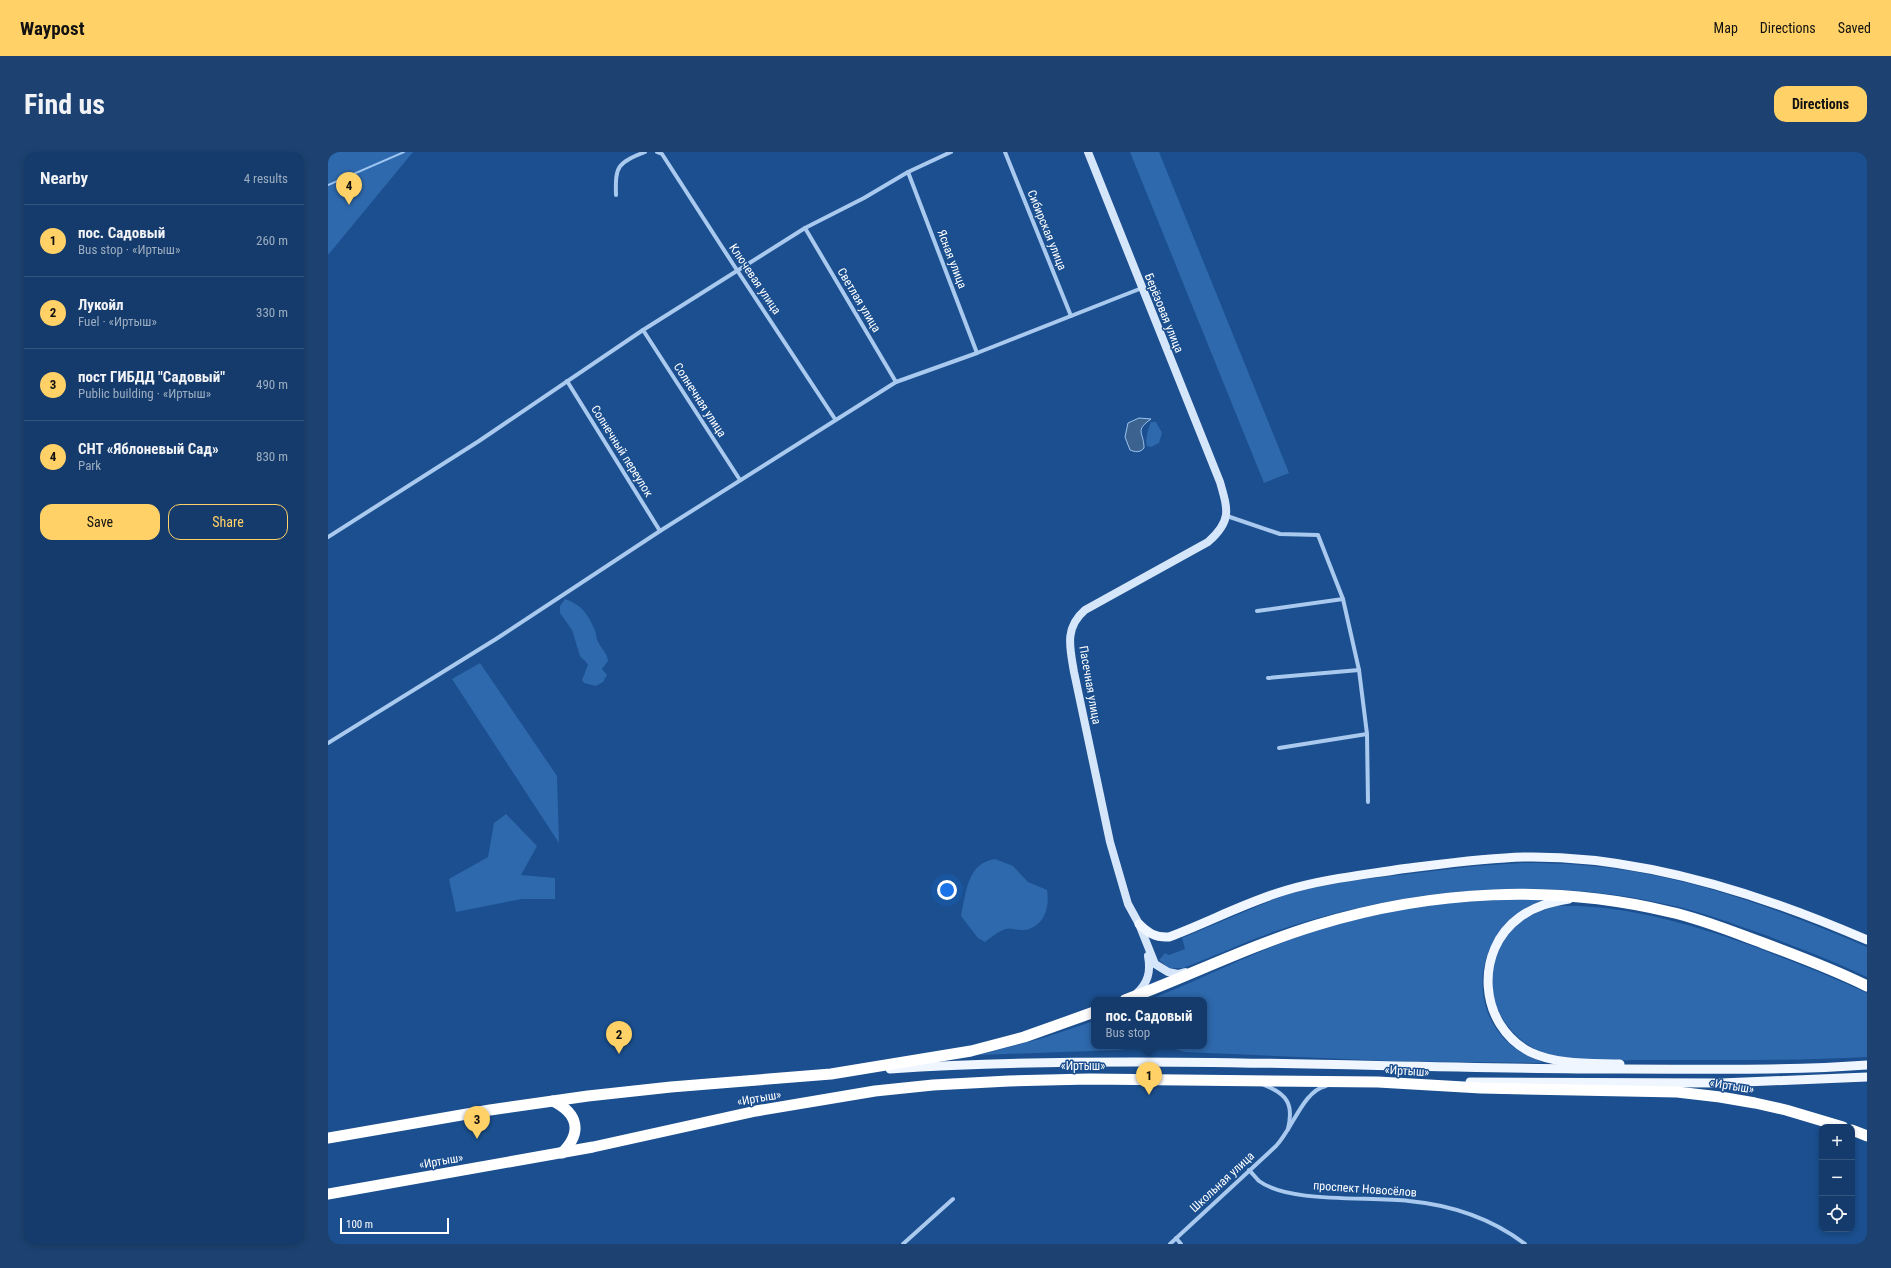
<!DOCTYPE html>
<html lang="en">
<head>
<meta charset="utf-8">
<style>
	body { margin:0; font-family:"Roboto Condensed",sans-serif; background:#1d4271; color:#f1f3f6 }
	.controls { position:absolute; right:12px; bottom:12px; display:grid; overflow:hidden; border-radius:8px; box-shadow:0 2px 6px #0003 }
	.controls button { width:36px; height:36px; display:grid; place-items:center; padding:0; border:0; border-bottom:1px solid #33557e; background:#143b6b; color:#f1f3f6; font:20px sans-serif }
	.scale { position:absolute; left:12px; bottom:10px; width:109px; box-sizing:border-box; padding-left:4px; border:2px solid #fff; border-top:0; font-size:11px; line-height:14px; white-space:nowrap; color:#fff; -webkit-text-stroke:3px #1b4f8f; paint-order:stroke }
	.you { position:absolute; left:619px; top:738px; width:14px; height:14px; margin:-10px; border:3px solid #fff; border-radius:50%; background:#1a73e8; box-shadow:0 0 0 6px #1a73e833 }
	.badge { display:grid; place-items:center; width:26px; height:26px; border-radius:50%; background:#ffd166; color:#111; font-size:13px; font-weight:700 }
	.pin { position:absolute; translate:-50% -33px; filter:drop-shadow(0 1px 2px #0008) }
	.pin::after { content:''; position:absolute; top:21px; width:14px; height:12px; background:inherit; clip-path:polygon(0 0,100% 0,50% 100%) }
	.popup { position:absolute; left:763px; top:845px; width:116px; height:52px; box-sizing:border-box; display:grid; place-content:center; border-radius:8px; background:#143b6b; filter:drop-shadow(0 1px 3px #0005); font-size:13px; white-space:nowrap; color:#9dadc1 }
	.popup b { font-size:15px; color:#f1f3f6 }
	.popup::after { content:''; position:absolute; left:50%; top:100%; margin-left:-8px; border:8px solid transparent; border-top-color:#143b6b }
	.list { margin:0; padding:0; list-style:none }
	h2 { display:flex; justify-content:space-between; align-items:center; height:52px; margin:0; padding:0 16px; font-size:17px }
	h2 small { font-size:13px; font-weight:400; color:#9dadc1 }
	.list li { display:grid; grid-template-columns:26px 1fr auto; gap:12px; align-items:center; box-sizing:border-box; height:72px; padding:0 16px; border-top:1px solid #33557e }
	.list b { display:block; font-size:15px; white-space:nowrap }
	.list p { margin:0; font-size:13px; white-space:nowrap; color:#9dadc1 }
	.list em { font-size:13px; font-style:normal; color:#9dadc1 }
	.actions { display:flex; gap:8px; padding:12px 16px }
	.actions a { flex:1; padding:9px 0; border:1px solid #ffd166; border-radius:12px; text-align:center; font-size:14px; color:#ffd166 }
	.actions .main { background:#ffd166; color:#111 }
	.icon { flex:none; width:22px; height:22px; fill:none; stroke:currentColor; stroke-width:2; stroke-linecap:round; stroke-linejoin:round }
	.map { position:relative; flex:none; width:1539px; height:1092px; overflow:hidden; border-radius:12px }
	header { display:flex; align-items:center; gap:24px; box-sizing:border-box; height:56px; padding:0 20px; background:#ffd166; color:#111 }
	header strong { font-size:19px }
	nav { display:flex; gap:22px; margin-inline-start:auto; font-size:14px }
	.intro { display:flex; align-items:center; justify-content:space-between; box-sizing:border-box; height:96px; padding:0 24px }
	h1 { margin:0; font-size:28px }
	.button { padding:10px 18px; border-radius:12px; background:#ffd166; color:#111; font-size:14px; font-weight:700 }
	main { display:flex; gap:24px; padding:0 24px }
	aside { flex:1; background:#143b6b; border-radius:12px; box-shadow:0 2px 6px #0003 }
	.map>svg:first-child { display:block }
	.green { fill:#2e69ad }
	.water { fill:#3c6290; stroke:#9cc4f0 }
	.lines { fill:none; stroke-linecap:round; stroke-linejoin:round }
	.stream { stroke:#9cc4f0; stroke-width:2 }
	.street { stroke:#a9c9ee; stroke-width:4 }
	.secondary { stroke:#d6e6fa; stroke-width:8 }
	.primary { stroke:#f0f6ff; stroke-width:9 }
	.highway { stroke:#fff; stroke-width:11 }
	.labels { text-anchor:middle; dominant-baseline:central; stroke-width:3; stroke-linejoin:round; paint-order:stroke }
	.street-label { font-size:12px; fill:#fff; stroke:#1b4f8f }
</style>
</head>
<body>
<header>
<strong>Waypost</strong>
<nav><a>Map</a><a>Directions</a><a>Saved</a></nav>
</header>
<div class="intro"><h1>Find us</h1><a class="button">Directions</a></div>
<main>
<aside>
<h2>Nearby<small>4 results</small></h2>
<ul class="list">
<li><span class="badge">1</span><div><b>пос. Садовый</b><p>Bus stop · «Иртыш»</p></div><em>260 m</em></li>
<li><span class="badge">2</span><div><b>Лукойл</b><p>Fuel · «Иртыш»</p></div><em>330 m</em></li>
<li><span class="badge">3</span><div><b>пост ГИБДД &quot;Садовый&quot;</b><p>Public building · «Иртыш»</p></div><em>490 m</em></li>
<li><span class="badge">4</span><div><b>СНТ «Яблоневый Сад»</b><p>Park</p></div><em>830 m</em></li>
</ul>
<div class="actions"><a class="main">Save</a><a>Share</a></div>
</aside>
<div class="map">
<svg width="1539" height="1092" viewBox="0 0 1539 1092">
	<rect width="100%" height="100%" fill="#1b4f8f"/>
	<g class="green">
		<polygon points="0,0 85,0 0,103"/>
		<polygon points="802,0 831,0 961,321 936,331"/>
		<path d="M823,270H828L834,281L831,291L823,295L819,294C817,287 820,277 823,270Z"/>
		<path d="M237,447C254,453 259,461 267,478C268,481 268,486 270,490C274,498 279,500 280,509L274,517L279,523L275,530L268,534L256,531L254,528L260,513L258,510L252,504L244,478L232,461V454Z"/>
		<polygon points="152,511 229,624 231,691 124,527"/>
		<polygon points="178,662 209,694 193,723 227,726 227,747 194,747 128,760 121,727 160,705 166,671"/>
		<path d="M667,707L685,714L700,730L719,738C722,756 716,775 696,778C690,779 684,775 678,777C670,779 664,785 657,790L650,786L633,764C638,741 639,711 667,707Z"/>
		<path d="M1194,711C1230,711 1267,713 1303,719C1385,733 1463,762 1539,795V825C1506,809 1471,796 1437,783C1406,772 1374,760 1342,753C1212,723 1076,736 951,778C918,789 887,804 855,816H841L831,808L837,801L841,803L857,797L854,786L959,742L985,736L1029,728L1148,714Z"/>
		<path d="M1212,747V749C1137,780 1133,883 1214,910L1213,911L1063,909L857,900L838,894H876V848H820C878,826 932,796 991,778C1030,766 1070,757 1110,752C1144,748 1178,748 1212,747Z"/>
		<path d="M1228,754C1299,752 1369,774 1435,798C1470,812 1505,825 1539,841V905C1466,909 1392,908 1319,908C1292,908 1237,910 1214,900C1182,888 1157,850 1165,816C1175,779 1192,765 1228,754Z"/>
		<polygon points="766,869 766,894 812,895 790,898 651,903 715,886"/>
	</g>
	<path class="water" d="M811,266L823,267C806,279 816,280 816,296C812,301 807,300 802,298L797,285L800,271Z"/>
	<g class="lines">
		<polyline class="stream" points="0,33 76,0"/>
		<g class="street">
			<polyline points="329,0 334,2 405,112 507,267"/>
			<polyline points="677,0 743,164"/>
			<polyline points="580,20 649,201"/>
			<path d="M288,43C287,13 290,11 317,0"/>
			<polyline points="477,76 568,230"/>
			<polyline points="315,178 412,328"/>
			<polyline points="239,229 332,379"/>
			<polyline points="899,364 952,382 990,383 1015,447 1031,518 1039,582 1040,650"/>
			<polyline points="0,385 151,289 315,178 477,76 536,46 580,20 623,0"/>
			<polyline points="929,459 1015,447"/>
			<polyline points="940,526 1031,518"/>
			<polyline points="0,591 168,487 332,379 568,230 649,201 814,136"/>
			<polyline points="951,596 1039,582"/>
			<path d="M936,933C959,942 966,952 960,977"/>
			<path d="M921,1018C924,1021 928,1026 931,1029C962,1052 1042,1044 1081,1049C1123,1053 1163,1066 1197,1092"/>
			<polyline points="848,1086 853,1092"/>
			<polyline points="575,1092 625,1047"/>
			<path d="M842,1092L948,994C965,976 975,939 998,934"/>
		</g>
		<g class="secondary">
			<path d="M760,0L892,330C900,358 904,369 880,390L757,458C736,476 742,496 746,520L782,690L800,752L811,772L827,812L840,820L850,822L857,820"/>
			<path d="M808,842C820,831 823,820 820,804"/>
		</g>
		<g class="primary">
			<path d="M1241,747C1223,750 1207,754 1192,765C1146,798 1150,873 1202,900C1229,913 1263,911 1292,912"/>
			<path d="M811,772C820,781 828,786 841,785C881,770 918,750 959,738C996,727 1035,723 1073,717C1114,712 1155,706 1196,705C1311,703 1434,742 1539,788"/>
			<path d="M562,917C805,901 1050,917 1294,917C1375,917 1458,919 1539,913"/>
			<polyline points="1142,930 1393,931 1539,925"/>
		</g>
		<g class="highway">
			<path d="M797,848C861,824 923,793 989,773C1104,738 1225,732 1342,760C1374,767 1405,780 1435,791C1470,804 1505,817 1539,834"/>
			<path d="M225,949C251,962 254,981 234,1001"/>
			<polyline points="1524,978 1539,984"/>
			<polyline points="0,986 162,958 260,944 343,935 503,922 643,899 696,885 766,860"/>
			<polyline points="0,1042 265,995 428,959 547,939 605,933 681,929 761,927 1050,930 1153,936 1349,940 1392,945 1427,951 1458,958 1515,975"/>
		</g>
	</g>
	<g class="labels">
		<g class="street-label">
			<text transform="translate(719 78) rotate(68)">Сибирская улица</text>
			<text transform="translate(624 107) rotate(69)">Ясная улица</text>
			<text transform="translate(427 127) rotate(56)">Ключевая улица</text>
			<text transform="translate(531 148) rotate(59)">Светлая улица</text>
			<text transform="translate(836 161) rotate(68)">Берёзовая улица</text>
			<text transform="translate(372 248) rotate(57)">Солнечная улица</text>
			<text transform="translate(294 299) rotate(58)">Солнечный переулок</text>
			<text transform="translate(762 533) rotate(80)">Пасечная улица</text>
			<text x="755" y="914">«Иртыш»</text>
			<text transform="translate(1079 919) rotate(3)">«Иртыш»</text>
			<text transform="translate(1404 934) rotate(9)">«Иртыш»</text>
			<text transform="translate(431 946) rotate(-10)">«Иртыш»</text>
			<text transform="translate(113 1009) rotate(-10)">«Иртыш»</text>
			<text transform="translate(894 1030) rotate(-43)">Школьная улица</text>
			<text transform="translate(1037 1037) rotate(4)">проспект Новосёлов</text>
		</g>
	</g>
</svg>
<div class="controls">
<button>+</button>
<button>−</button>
<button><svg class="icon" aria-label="locate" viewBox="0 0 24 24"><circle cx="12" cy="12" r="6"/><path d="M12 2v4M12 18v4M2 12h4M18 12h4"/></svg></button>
</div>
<div class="scale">100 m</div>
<div class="you"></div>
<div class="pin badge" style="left:821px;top:943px">1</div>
<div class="popup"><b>пос. Садовый</b>Bus stop</div>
<div class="pin badge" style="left:291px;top:902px">2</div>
<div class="pin badge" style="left:149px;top:987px">3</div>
<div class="pin badge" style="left:21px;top:53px">4</div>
</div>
</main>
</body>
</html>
